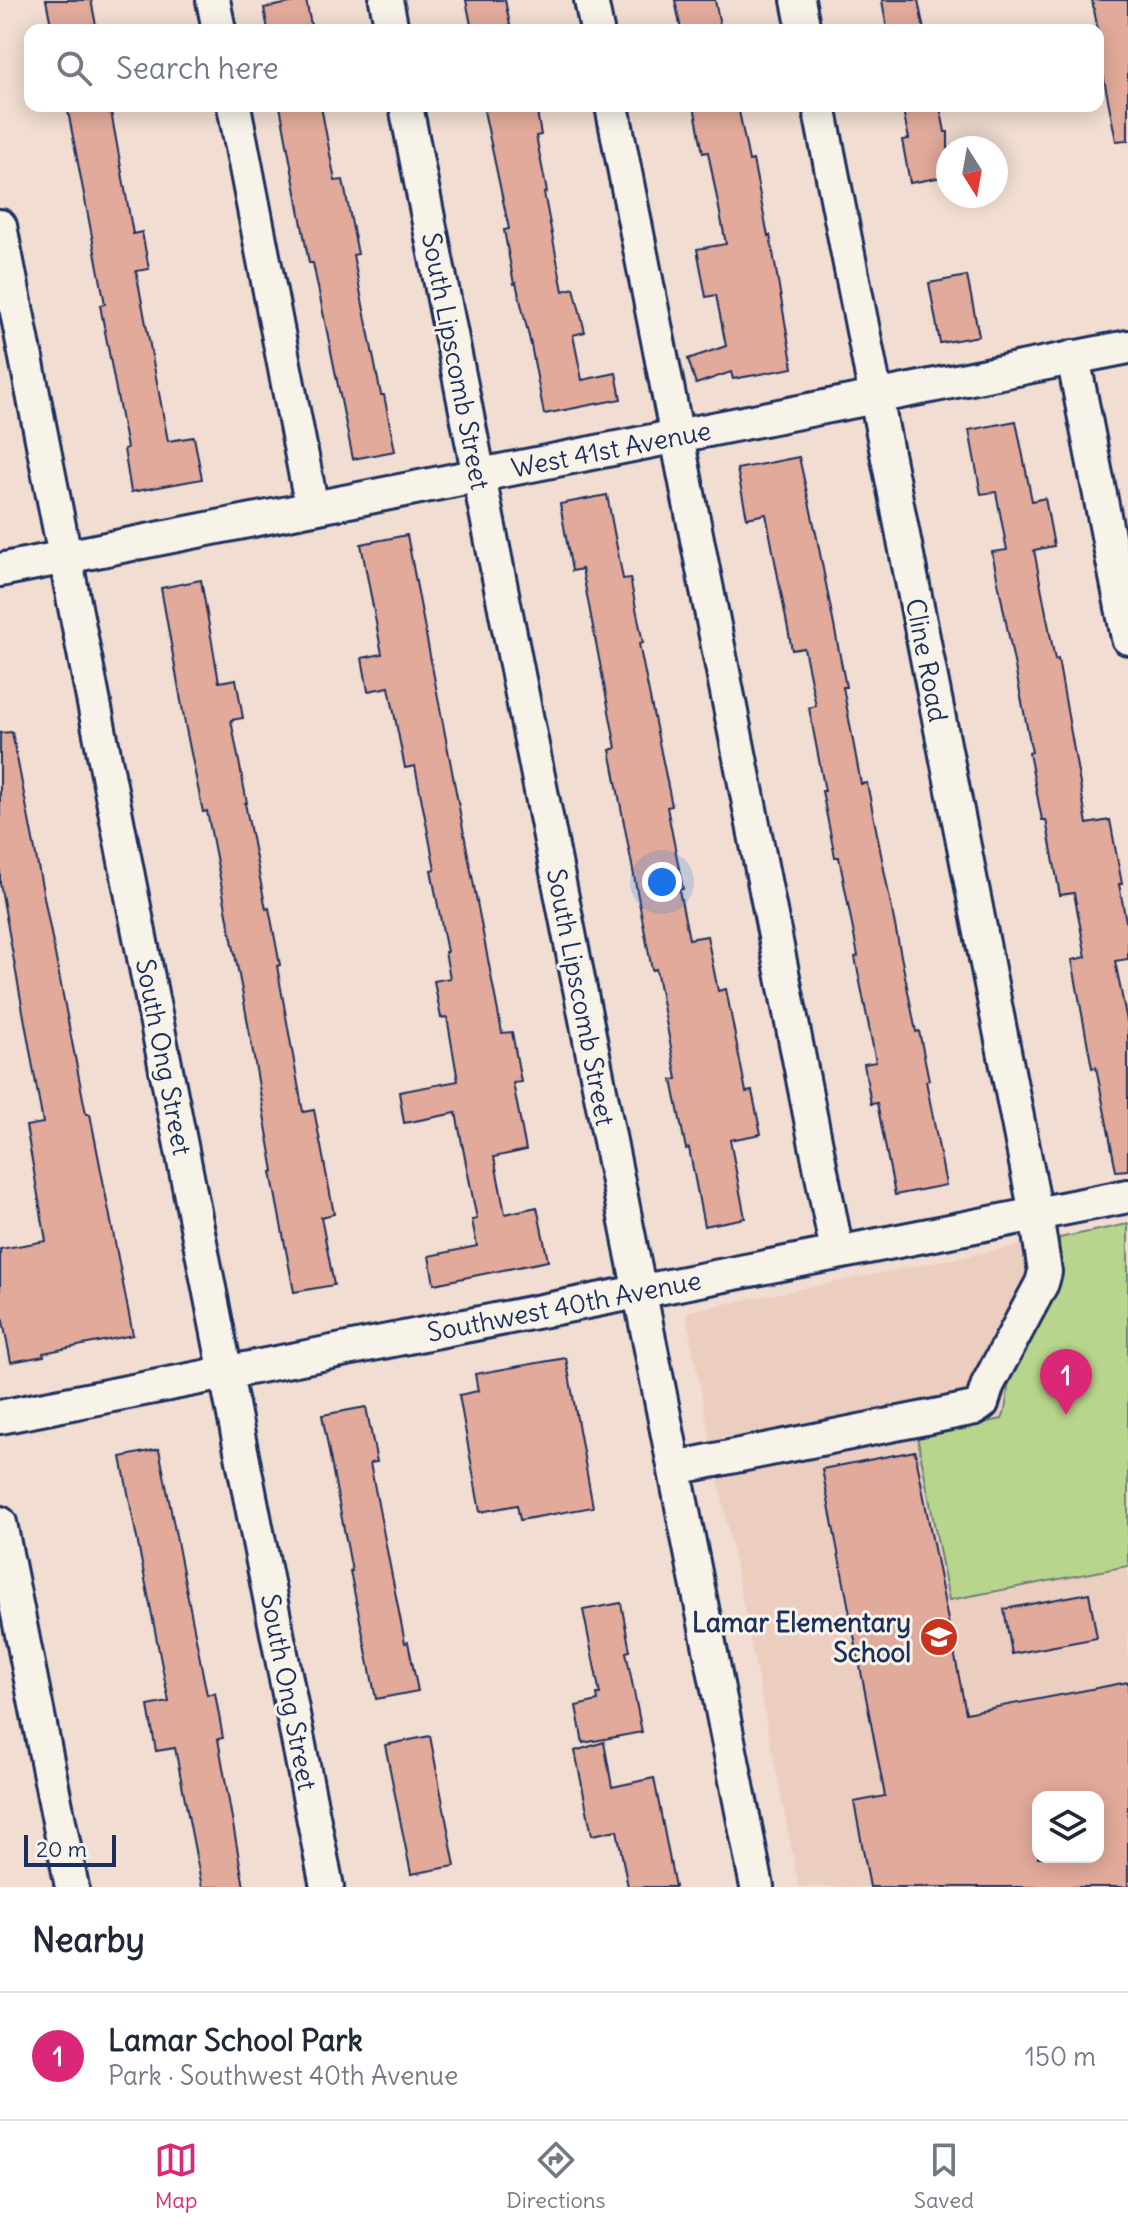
<!DOCTYPE html>
<html lang="en">
<head>
<meta charset="utf-8">
<style>
	body { margin:0; font-family:Delius,sans-serif; background:#f2f2f3; color:#1f2937 }
	.controls { position:absolute; right:24px; bottom:24px; display:grid; overflow:hidden; border-radius:16px; box-shadow:0 4px 20px #0003 }
	.controls button { width:72px; height:72px; display:grid; place-items:center; padding:0; border:0; border-bottom:2px solid #e0e1e3; background:#fff; color:#1f2937; font:40px sans-serif }
	.compass { position:absolute; left:936px; top:136px; width:72px; height:72px; border-radius:50%; background:#fff; box-shadow:0 4px 20px #0003; rotate:169deg }
	.scale { position:absolute; left:24px; bottom:20px; width:92px; box-sizing:border-box; padding-left:8px; border:4px solid #1b2f5e; border-top:0; font-size:22px; line-height:28px; white-space:nowrap; color:#1b2f5e; -webkit-text-stroke:6px #f7f3e8; paint-order:stroke }
	.you { position:absolute; left:662px; top:882px; width:28px; height:28px; margin:-20px; border:6px solid #fff; border-radius:50%; background:#1a73e8; box-shadow:0 0 0 12px #1a73e833 }
	.badge { display:grid; place-items:center; width:52px; height:52px; border-radius:50%; background:#db2777; color:#fff; font-size:26px; font-weight:700 }
	.pin { position:absolute; translate:-50% -66px; filter:drop-shadow(0 2px 4px #0008) }
	.pin::after { content:''; position:absolute; top:42px; width:28px; height:24px; background:inherit; clip-path:polygon(0 0,100% 0,50% 100%) }
	.list { margin:0; padding:0; list-style:none }
	h2 { display:flex; justify-content:space-between; align-items:center; height:104px; margin:0; padding:0 32px; font-size:34px }
	h2 small { font-size:26px; font-weight:400; color:#747a83 }
	.list li { display:grid; grid-template-columns:52px 1fr auto; gap:24px; align-items:center; box-sizing:border-box; height:128px; padding:0 32px; border-top:2px solid #e0e1e3 }
	.list b { display:block; font-size:30px; white-space:nowrap }
	.list p { margin:0; font-size:26px; white-space:nowrap; color:#747a83 }
	.list em { font-size:26px; font-style:normal; color:#747a83 }
	.icon { flex:none; width:44px; height:44px; fill:none; stroke:currentColor; stroke-width:2; stroke-linecap:round; stroke-linejoin:round }
	.map { position:relative; flex:none; width:1128px; height:1887px; overflow:hidden }
	.search { position:absolute; background:#fff; box-shadow:0 4px 20px #0003; left:24px; right:24px; top:24px; height:88px; display:flex; align-items:center; gap:20px; box-sizing:border-box; padding:0 28px; border-radius:16px; color:#747a83; font-size:30px }
	.sheet { height:232px; background:#fff }
	nav { display:flex; justify-content:space-around; align-items:center; box-sizing:border-box; height:112px; border-top:2px solid #e0e1e3; background:#fff; font-size:22px; color:#747a83 }
	nav a { display:grid; justify-items:center; gap:4px }
	nav .on { color:#db2777 }
	.map>svg:first-child { display:block }
	.built { fill:#eccec1; fill-rule:evenodd }
	.green { fill:#b8d58d; stroke:#6a8276; stroke-width:2 }
	.building { fill:#e2aa9b; stroke:#1b2f5e; stroke-width:2; fill-rule:evenodd }
	.lines { fill:none; stroke-linecap:round; stroke-linejoin:round }
	.minor-casing { stroke:#1b2f5e; stroke-width:38 }
	.minor { stroke:#f7f3e8; stroke-width:32 }
	.labels { text-anchor:middle; dominant-baseline:central; stroke-width:6; stroke-linejoin:round; paint-order:stroke }
	.street-label { font-size:26px; fill:#1b2f5e; stroke:#f7f3e8 }
	.poi-label { font-size:26px; font-weight:bold; fill:#1b2f5e; stroke:#f7f3e8; text-anchor:end }
</style>
</head>
<body>
<div class="map">
<svg width="1128" height="1887" viewBox="0 0 1128 1887">
	<rect width="100%" height="100%" fill="#f1ddd1"/>
	<filter id="ink" filterUnits="userSpaceOnUse"><feTurbulence type="fractalNoise" baseFrequency=".0125" numOctaves="2"/><feDisplacementMap in="SourceGraphic" scale="16" xChannelSelector="R" yChannelSelector="G"/><feConvolveMatrix kernelMatrix="1 2 1 2 8 2 1 2 1" color-interpolation-filters="sRGB"/></filter>
	<g filter="url(#ink)">
		<path class="built" d="M1128,1224V1887H799L686,1316L689,1311ZM1038,1797H1098V1857H1038Z"/>
		<path class="green" d="M1128,1224V1566L949,1600L917,1436L1002,1419C1009,1406 1005,1391 1011,1375L1060,1281L1059,1238Z"/>
		<g class="building">
			<polygon points="46,0 91,0 97,30 52,30"/>
			<polygon points="306,0 312,30 268,30 264,8"/>
			<polygon points="466,0 505,0 511,30 472,30"/>
			<polygon points="675,0 715,0 721,30 681,30"/>
			<polygon points="882,0 918,0 924,30 887,30"/>
			<polygon points="1092,0 1128,0 1128,140 1116,141 1098,48 1098,30"/>
			<polygon points="67,106 110,106 133,234 142,232 149,269 136,271 168,441 194,437 202,479 131,492 124,449 127,448 100,305 105,304"/>
			<polygon points="280,106 321,106 335,181 343,180 358,254 353,255 381,395 384,395 395,451 353,459 313,263 309,263"/>
			<polygon points="483,106 536,106 541,135 536,136 547,192 544,193 563,291 574,288 585,332 573,335 582,380 616,373 621,399 544,414 531,345 516,283 514,284 504,230 509,229"/>
			<polygon points="694,106 738,106 749,161 753,160 768,236 770,235 793,368 733,379 731,372 696,384 688,359 726,346 716,295 706,297 697,249 726,244 708,152 703,153"/>
			<polygon points="902,106 940,106 945,132 948,132 948,176 910,183 902,140 909,139"/>
			<polygon points="967,276 979,336 940,343 929,283"/>
			<polygon points="1016,421 1032,501 1045,498 1054,546 1034,550 1055,660 1058,659 1087,824 1110,820 1122,884 1119,884 1128,932 1128,959 1115,961 1128,1026 1128,1170 1116,1171 1096,1067 1092,1068 1072,960 1086,957 1074,893 1060,895 1046,820 1042,820 1029,753 1032,752 992,552 1007,550 996,492 981,494 969,430"/>
			<polygon points="799,457 817,538 846,687 843,687 861,784 867,783 916,1032 919,1031 929,1080 926,1081 946,1185 895,1195 877,1103 871,1104 864,1064 876,1062 855,957 858,956 839,857 835,857 822,791 825,791 809,708 816,706 804,648 792,650 766,514 747,518 737,469"/>
			<polygon points="607,495 623,579 630,578 643,643 639,644 672,806 667,807 683,889 679,890 689,939 707,936 718,991 726,989 746,1092 752,1091 761,1134 730,1140 745,1218 704,1226 689,1148 686,1149 672,1080 677,1079 656,969 652,970 610,750 616,748 582,569 572,571 560,504"/>
			<polygon points="407,535 502,1033 512,1032 521,1082 513,1083 526,1150 494,1157 505,1214 537,1207 548,1261 434,1284 429,1256 477,1246 472,1220 477,1219 456,1113 404,1123 399,1092 458,1081 447,1017 441,1018 434,981 450,978 445,952 447,952 431,870 435,869 415,766 405,768 389,687 368,691 362,658 382,654 361,544"/>
			<polygon points="201,580 219,682 236,679 243,718 231,720 247,803 245,803 266,909 269,908 280,965 277,966 303,1112 314,1110 334,1214 321,1217 334,1285 294,1292 271,1172 274,1171 243,996 207,811 203,812 186,729 161,588"/>
			<polygon points="12,732 86,1114 90,1114 133,1335 43,1353 44,1356 11,1362 0,1306 0,1249 46,1241 26,1126 43,1123 0,883 0,733"/>
			<polygon points="566,1358 593,1507 520,1520 517,1505 480,1512 459,1395 478,1391 475,1374"/>
			<polygon points="366,1407 377,1462 370,1463 405,1643 408,1642 418,1691 376,1699 350,1571 352,1571 322,1415"/>
			<polygon points="159,1449 207,1695 215,1693 223,1738 218,1739 244,1887 202,1887 175,1748 156,1751 148,1706 169,1702 121,1457"/>
			<path d="M915,1451L966,1713L1128,1682V1887H870L854,1802L885,1796L822,1469ZM1038,1797H1098V1857H1038Z"/>
			<polygon points="1089,1593 1097,1638 1012,1654 1004,1609"/>
			<polygon points="621,1603 630,1651 626,1652 642,1732 583,1743 576,1706 598,1701 597,1694 600,1694 583,1610"/>
			<polygon points="430,1736 455,1866 411,1874 385,1745"/>
			<polygon points="604,1742 612,1787 654,1778 675,1887 628,1887 617,1830 592,1835 575,1751"/>
		</g>
		<g class="lines">
			<defs>
				<g id="minor">
					<polyline points="213,0 219,30"/>
					<polyline points="386,0 392,30"/>
					<polyline points="591,0 597,30"/>
					<polyline points="798,0 804,30"/>
					<polyline points="234,106 312,508"/>
					<polyline points="406,106 757,1887"/>
					<polyline points="612,106 837,1252"/>
					<polyline points="0,226 327,1887"/>
					<polyline points="1073,357 1128,638"/>
					<polyline points="0,570 1128,347"/>
					<polyline points="0,1417 1128,1196"/>
					<polyline points="675,1468 975,1408 982,1403 988,1384 1042,1283 1045,1272 1036,1214 819,106"/>
					<polyline points="0,1523 72,1887"/>
				</g>
			</defs>
			<use href="#minor" class="minor-casing"/>
			<use href="#minor" class="minor"/>
		</g>
	</g>
	<defs>
		<symbol id="school-disc" viewBox="-11 -11 22 22"><circle r="9.5" fill="#c8321e" stroke="#f7f3e8"/><path d="M0-5L7-2L0 1L-7-2ZM-4 1L0 2.5L4 1V4Q0 6-4 4Z" fill="#fff"/></symbol>
	</defs>
	<g fill-rule="evenodd">
		<use href="#school-disc" x="917" y="1615" width="44" height="44"/>
	</g>
	<g class="labels">
		<g class="street-label">
			<text transform="translate(456 361) rotate(79)">South Lipscomb Street</text>
			<text transform="translate(611 449) rotate(-11)">West 41st Avenue</text>
			<text transform="translate(927 660) rotate(79)">Cline Road</text>
			<text transform="translate(581 997) rotate(79)">South Lipscomb Street</text>
			<text transform="translate(164 1057) rotate(79)">South Ong Street</text>
			<text transform="translate(564 1306) rotate(-11)">Southwest 40th Avenue</text>
			<text transform="translate(289 1692) rotate(79)">South Ong Street</text>
		</g>
		<g class="poi-label">
			<text x="911" y="1622">Lamar Elementary<tspan x="911" dy="30">School</tspan></text>
		</g>
	</g>
</svg>
<div class="controls">
<button><svg class="icon" aria-label="layers" viewBox="0 0 24 24"><path d="M12 4l9 5-9 5-9-5zM3 14l9 5 9-5"/></svg></button>
</div>
<svg class="compass" viewBox="-18 -18 36 36"><path d="M0-13l5 13h-10z" fill="#e53935"/><path d="M0 13l5-13h-10z" fill="#747a83"/></svg>
<div class="scale">20 m</div>
<div class="you"></div>
<div class="pin badge" style="left:1066px;top:1415px">1</div>
<div class="search"><svg class="icon" aria-label="search" viewBox="0 0 24 24"><circle cx="10" cy="10" r="6"/><path d="M15 15l6 6"/></svg>Search here</div>
</div>
<section class="sheet">
<h2>Nearby<small></small></h2>
<ul class="list">
<li><span class="badge">1</span><div><b>Lamar School Park</b><p>Park · Southwest 40th Avenue</p></div><em>150 m</em></li>
</ul>
</section>
<nav>
<a class="on"><svg class="icon" aria-label="map" viewBox="0 0 24 24"><path d="M3 6l6-2 6 2 6-2v14l-6 2-6-2-6 2zM9 4v14M15 6v14"/></svg>Map</a>
<a><svg class="icon" aria-label="directions" viewBox="0 0 24 24"><path d="M12 3l9 9-9 9-9-9zM9 14v-3h6M13 9l2 2-2 2"/></svg>Directions</a>
<a><svg class="icon" aria-label="saved" viewBox="0 0 24 24"><path d="M7 4h10v16l-5-4-5 4z"/></svg>Saved</a>
</nav>
</body>
</html>
